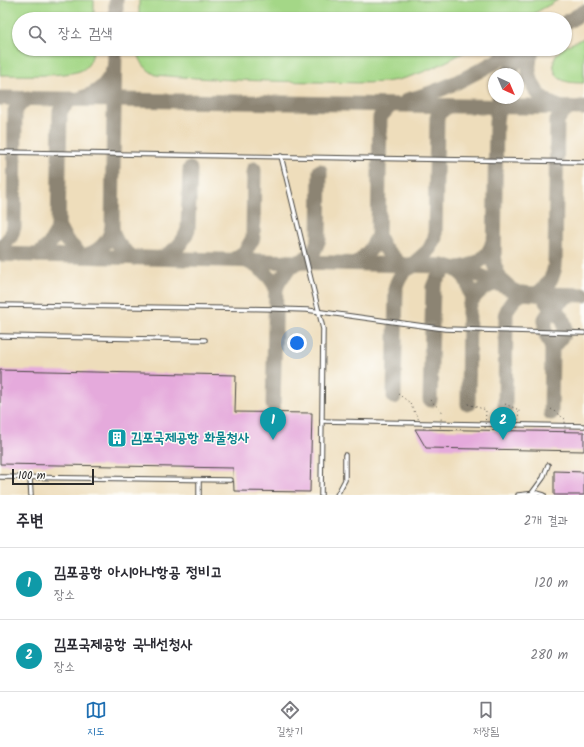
<!DOCTYPE html>
<html lang="ko">
<head>
<meta charset="utf-8">
<style>
	body { margin:0; font-family:Kalam,"Poor Story",sans-serif; background:#f7f7f7; color:#2b2b33 }
	.compass { position:absolute; left:488px; top:68px; width:36px; height:36px; border-radius:50%; background:#fff; box-shadow:0 1px 3px #0004; rotate:136deg }
	.scale { position:absolute; left:12px; bottom:10px; width:82px; box-sizing:border-box; padding-left:4px; border:2px solid #2b2b2b; border-top:0; font-size:11px; line-height:14px; white-space:nowrap; color:#2b2b2b; -webkit-text-stroke:3px #fdfcf7; paint-order:stroke }
	.you { position:absolute; left:297px; top:343px; width:14px; height:14px; margin:-10px; border:3px solid #fff; border-radius:50%; background:#1a73e8; box-shadow:0 0 0 6px #1a73e833 }
	.badge { display:grid; place-items:center; width:26px; height:26px; border-radius:50%; background:#1f6fb2; color:#fff; font-size:13px; font-weight:700 }
	.pin { position:absolute; translate:-50% -33px; filter:drop-shadow(0 1px 2px #0008) }
	.pin::after { content:''; position:absolute; top:21px; width:14px; height:12px; background:inherit; clip-path:polygon(0 0,100% 0,50% 100%) }
	.list { margin:0; padding:0; list-style:none }
	h2 { display:flex; justify-content:space-between; align-items:center; height:52px; margin:0; padding:0 16px; font-size:17px }
	h2 small { font-size:13px; font-weight:400; color:#7c7c81 }
	.list li { display:grid; grid-template-columns:26px 1fr auto; gap:12px; align-items:center; box-sizing:border-box; height:72px; padding:0 16px; border-top:1px solid #e1e1e2 }
	.list b { display:block; font-size:15px; white-space:nowrap }
	.list p { margin:0; font-size:13px; white-space:nowrap; color:#7c7c81 }
	.list em { font-size:13px; font-style:normal; color:#7c7c81 }
	.icon { flex:none; width:22px; height:22px; fill:none; stroke:currentColor; stroke-width:2; stroke-linecap:round; stroke-linejoin:round }
	.map { position:relative; flex:none; width:584px; height:495px; overflow:hidden }
	.search { position:absolute; background:#fff; box-shadow:0 1px 3px #0004; left:12px; right:12px; top:12px; height:44px; display:flex; align-items:center; gap:10px; box-sizing:border-box; padding:0 14px; border-radius:22px; color:#7c7c81; font-size:15px }
	.sheet { height:196px; background:#fff }
	nav { display:flex; justify-content:space-around; align-items:center; box-sizing:border-box; height:56px; border-top:1px solid #e1e1e2; background:#fff; font-size:11px; color:#7c7c81 }
	nav a { display:grid; justify-items:center; gap:2px }
	nav .on { color:#1f6fb2 }
	.map>svg:first-child { display:block }
	.green { fill:#a4d787; stroke:#688159 }
	.lines { fill:none; stroke-linecap:round; stroke-linejoin:round }
	.taxiway { stroke:#8c8473; stroke-width:15 }
	.building { fill:#e5aadc }
	.service-casing { stroke:#484641; stroke-width:5.5 }
	.service { stroke:#fff; stroke-width:3.5 }
	.path-bridge { stroke:#484641; stroke-width:1; stroke-dasharray:1 3; stroke-linecap:butt }
	.labels { text-anchor:middle; dominant-baseline:central; stroke-width:3; stroke-linejoin:round; paint-order:stroke }
	.culture-label { font-size:14px; font-weight:bold; fill:#0d838f; stroke:#fdfcf7; text-anchor:start }
</style>
</head>
<body>
<div class="map">
<svg width="584" height="495" viewBox="0 0 584 495">
	<rect width="100%" height="100%" fill="#fdfcf7"/>
	<filter id="ink" filterUnits="userSpaceOnUse"><feTurbulence type="fractalNoise" baseFrequency=".025" numOctaves="2"/><feDisplacementMap in="SourceGraphic" scale="8" xChannelSelector="R" yChannelSelector="G"/><feConvolveMatrix kernelMatrix="1 2 1 2 8 2 1 2 1" color-interpolation-filters="sRGB"/></filter>
	<filter id="wash" filterUnits="userSpaceOnUse"><feTurbulence type="fractalNoise" baseFrequency=".012" numOctaves="4" result="noise"/><feDisplacementMap in="SourceGraphic" scale="16" xChannelSelector="R" yChannelSelector="G"/><feGaussianBlur stdDeviation="0.9" result="paint"/><feColorMatrix in="noise" values="0 0 0 0 0 0 0 0 0 0 0 0 0 0 0 0 0 1.4 0 .05"/><feComposite in="paint" operator="in"/></filter>
	<g filter="url(#wash)">
		<rect width="100%" height="100%" fill="#edb"/>
		<g class="green">
			<path d="M0,0H94V19H19V49H93C93,57 89,67 82,70C69,77 17,75 0,75Z"/>
			<polygon points="139,0 558,0 524,19 139,19"/>
			<path d="M584,38V83C572,83 556,83 554,68C553,63 554,57 558,53C564,46 575,42 584,38Z"/>
			<path d="M138,49H470C446,62 424,74 397,80C371,85 344,82 318,82C264,81 210,80 156,75C145,69 139,62 138,49Z"/>
		</g>
		<g class="lines">
			<g class="taxiway">
				<polyline points="116,19 116,0"/>
				<polyline points="565,23 584,12"/>
				<path d="M115,49L112,228C114,242 122,250 134,258"/>
				<path d="M533,49C522,73 534,99 559,107"/>
				<polyline points="508,74 518,58 527,49"/>
				<polyline points="0,98 584,108"/>
				<path d="M82,98C98,93 108,84 114,68"/>
				<polyline points="499,98 496,122 494,264 500,279 508,286"/>
				<path d="M407,100C447,91 482,69 518,49"/>
				<path d="M58,226L66,240L82,256C98,253 108,244 112,228"/>
				<polyline points="378,236 384,248 401,265"/>
				<polyline points="0,250 11,236 14,227 15,111 21,103 28,98"/>
				<polyline points="0,254 443,266 472,272 519,293 536,294 584,295"/>
				<polyline points="38,255 49,245 58,230 60,111 71,99"/>
				<path d="M161,258C175,251 183,244 188,229L190,169"/>
				<polyline points="233,260 245,252 253,238 254,169"/>
				<path d="M247,261C259,266 271,276 276,288"/>
				<polyline points="301,262 314,251 319,239 320,171"/>
				<polyline points="358,263 370,250 378,236 380,117 391,105"/>
				<polyline points="412,265 429,250 435,238 437,118 439,113 448,106"/>
				<path d="M453,268C465,274 469,282 470,294"/>
				<path d="M458,268C476,266 489,258 493,241"/>
				<path d="M537,294C547,287 553,278 555,266L557,121L562,113L570,108"/>
				<path d="M546,302C554,309 569,320 564,333C561,338 556,343 552,348"/>
				<path d="M394,397L396,286C399,275 405,269 416,265"/>
				<path d="M430,400L433,287C436,278 441,271 450,267"/>
				<path d="M468,404L469,307C474,294 484,286 498,283"/>
				<path d="M273,405L276,288C281,276 288,268 299,262"/>
				<path d="M505,409L506,313C509,304 514,298 523,293"/>
				<polyline points="551,413 552,348 545,332 545,319 553,307 569,295"/>
			</g>
		</g>
		<g id="blocks">
			<g class="building">
				<polygon points="0,370 236,375 235,412 312,413 310,492 234,491 233,468 0,464"/>
				<polygon points="415,429 584,432 584,451 426,448"/>
				<polygon points="554,471 584,472 584,495 554,495"/>
			</g>
		</g>
	</g>
	<g filter="url(#ink)">
		<use href="#blocks" fill-opacity="0" stroke="#484641" stroke-width="1"/>
		<g class="lines">
			<defs>
				<g id="service">
					<polyline points="0,152 584,162"/>
					<polyline points="281,156 323,329 321,495"/>
					<polyline points="0,305 276,309 307,310 445,329 584,333"/>
					<polyline points="0,336 205,340"/>
					<polyline points="322,421 584,426"/>
					<polyline points="0,477 230,480"/>
					<polyline points="30,478 31,495"/>
					<polyline points="199,480 199,495"/>
					<polyline points="532,493 543,478 548,465"/>
					<polyline points="337,495 345,480 345,455"/>
					<polyline points="518,495 537,493 544,495"/>
				</g>
			</defs>
			<use href="#service" class="service-casing"/>
			<use href="#service" class="service"/>
			<g class="path-bridge">
				<polyline points="398,394 409,402 424,429"/>
				<polyline points="430,400 442,411 440,430"/>
				<polyline points="468,404 486,410 485,430"/>
				<polyline points="505,404 519,410 517,431"/>
				<polyline points="551,409 565,419 565,432"/>
			</g>
		</g>
	</g>
	<defs>
		<symbol id="building-square" viewBox="-11 -11 22 22"><rect x="-9" y="-9" width="18" height="18" rx="4" fill="#0f9aa8" stroke="#fdfcf7"/><path d="M-4-6H4V6H1V3H-1V6H-4ZM-2.5-4.3h1.7v1.8h-1.7ZM.8-4.3h1.7v1.8H.8ZM-2.5-1h1.7V.8h-1.7ZM.8-1h1.7V.8H.8Z" fill="#fff"/></symbol>
	</defs>
	<g fill-rule="evenodd">
		<use href="#building-square" x="106" y="427" width="22" height="22"/>
	</g>
	<g class="labels">
		<g class="culture-label">
			<text x="131" y="438">김포국제공항 화물청사</text>
		</g>
	</g>
</svg>
<svg class="compass" viewBox="-18 -18 36 36"><path d="M0-13l5 13h-10z" fill="#e53935"/><path d="M0 13l5-13h-10z" fill="#7c7c81"/></svg>
<div class="scale">100 m</div>
<div class="you"></div>
<div class="pin badge" style="left:273px;top:440px;background:#0f9aa8">1</div>
<div class="pin badge" style="left:503px;top:440px;background:#0f9aa8">2</div>
<div class="search"><svg class="icon" aria-label="search" viewBox="0 0 24 24"><circle cx="10" cy="10" r="6"/><path d="M15 15l6 6"/></svg>장소 검색</div>
</div>
<section class="sheet">
<h2>주변<small>2개 결과</small></h2>
<ul class="list">
<li><span class="badge" style="background:#0f9aa8">1</span><div><b>김포공항 아시아나항공 정비고</b><p>장소</p></div><em>120 m</em></li>
<li><span class="badge" style="background:#0f9aa8">2</span><div><b>김포국제공항 국내선청사</b><p>장소</p></div><em>280 m</em></li>
</ul>
</section>
<nav>
<a class="on"><svg class="icon" aria-label="map" viewBox="0 0 24 24"><path d="M3 6l6-2 6 2 6-2v14l-6 2-6-2-6 2zM9 4v14M15 6v14"/></svg>지도</a>
<a><svg class="icon" aria-label="directions" viewBox="0 0 24 24"><path d="M12 3l9 9-9 9-9-9zM9 14v-3h6M13 9l2 2-2 2"/></svg>길찾기</a>
<a><svg class="icon" aria-label="saved" viewBox="0 0 24 24"><path d="M7 4h10v16l-5-4-5 4z"/></svg>저장됨</a>
</nav>
</body>
</html>
